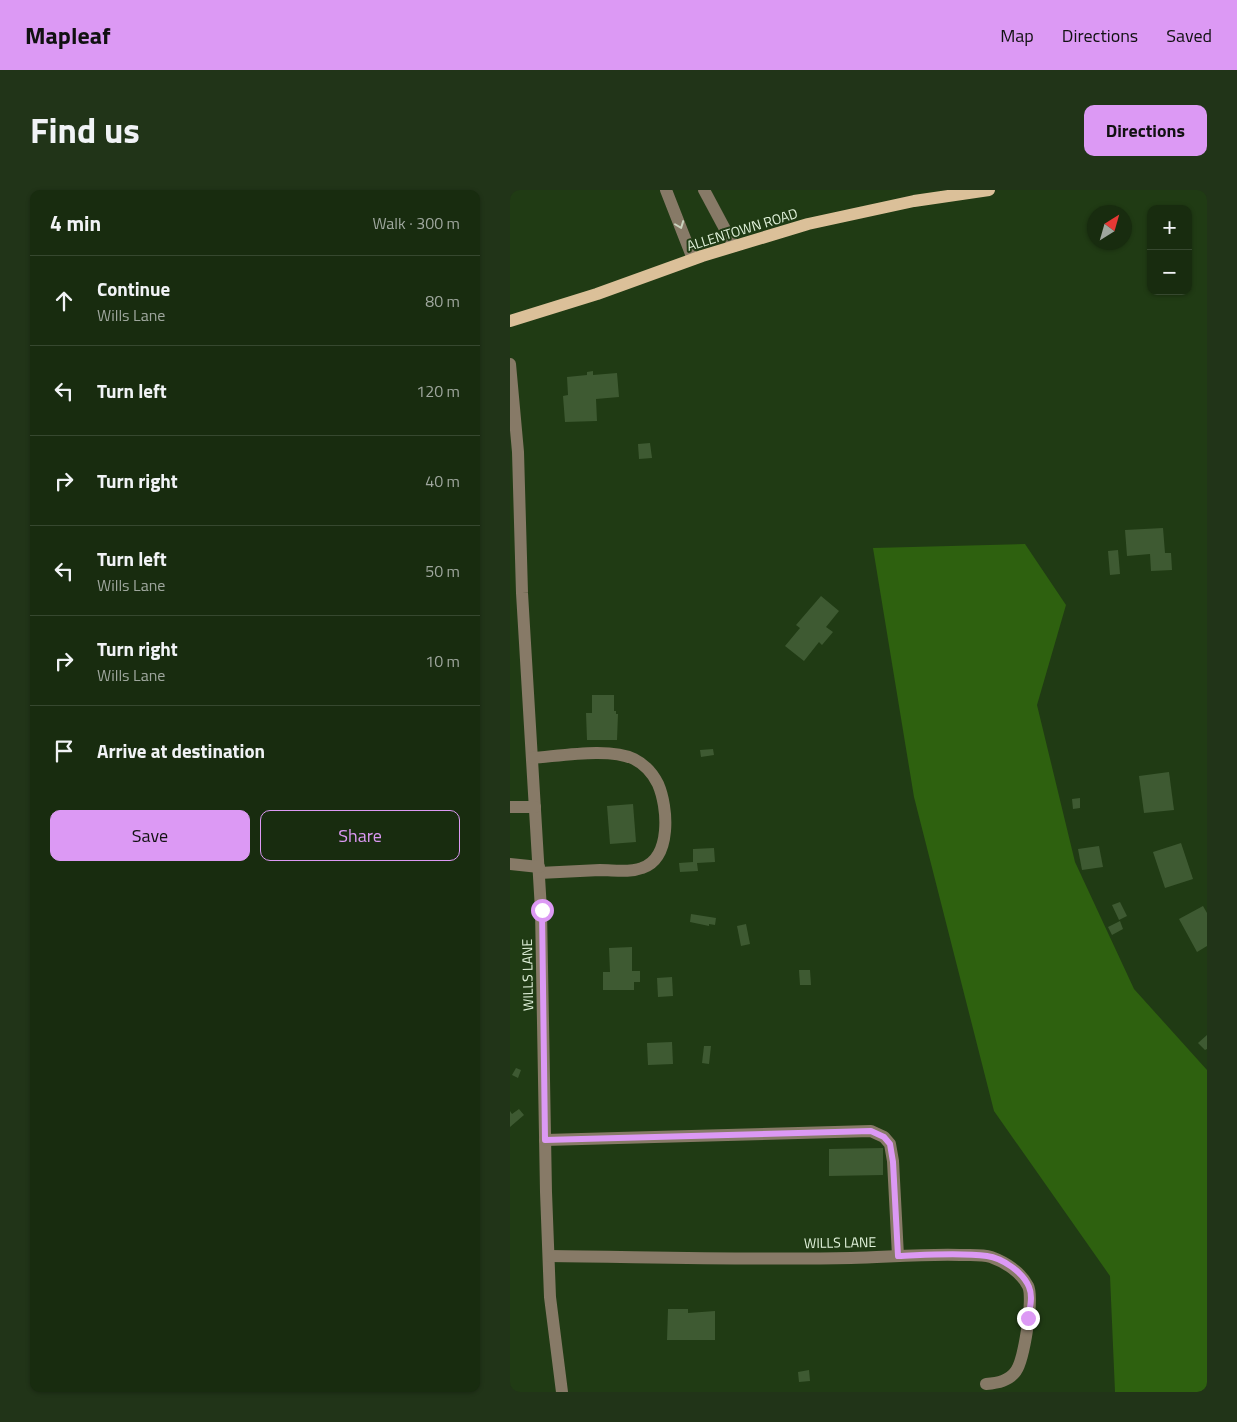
<!DOCTYPE html>
<html lang="en">
<head>
<meta charset="utf-8">
<style>
	body { margin:0; font-family:"Titillium Web",sans-serif; background:#213418; color:#f1f3f6 }
	.controls { position:absolute; right:15px; top:15px; display:grid; overflow:hidden; border-radius:10px; box-shadow:0 1px 4px #0004 }
	.controls button { width:45px; height:45px; display:grid; place-items:center; padding:0; border:0; border-bottom:1px solid #36482f; background:#182c0f; color:#f1f3f6; font:25px sans-serif }
	.compass { position:absolute; left:577px; top:15px; width:45px; height:45px; border-radius:50%; background:#182c0f; box-shadow:0 1px 4px #0004; rotate:37deg }
	.stop { position:absolute; width:15px; height:15px; margin:-11px; border:4px solid #dc99f4; border-radius:50%; background:#fff }
	.stop.end { background:#dc99f4; border-color:#fff; box-shadow:0 1px 5px #0008 }
	.list { margin:0; padding:0; list-style:none }
	h2 { display:flex; justify-content:space-between; align-items:center; height:65px; margin:0; padding:0 20px; font-size:21px }
	h2 small { font-size:16px; font-weight:400; color:#9fa79e }
	.list li { display:grid; grid-template-columns:32px 1fr auto; gap:15px; align-items:center; box-sizing:border-box; height:90px; padding:0 20px; border-top:1px solid #36482f }
	.list b { display:block; font-size:19px; white-space:nowrap }
	.list p { margin:0; font-size:16px; white-space:nowrap; color:#9fa79e }
	.list em { font-size:16px; font-style:normal; color:#9fa79e }
	.actions { display:flex; gap:10px; padding:15px 20px }
	.actions a { flex:1; padding:11px 0; border:1px solid #dc99f4; border-radius:10px; text-align:center; font-size:18px; color:#dc99f4 }
	.actions .main { background:#dc99f4; color:#111 }
	.icon { flex:none; width:28px; height:28px; fill:none; stroke:currentColor; stroke-width:2; stroke-linecap:round; stroke-linejoin:round }
	.map { position:relative; flex:none; width:697px; height:1202px; overflow:hidden; border-radius:10px }
	header { display:flex; align-items:center; gap:30px; box-sizing:border-box; height:70px; padding:0 25px; background:#dc99f4; color:#111 }
	header strong { font-size:24px }
	nav { display:flex; gap:28px; margin-inline-start:auto; font-size:18px }
	.intro { display:flex; align-items:center; justify-content:space-between; box-sizing:border-box; height:120px; padding:0 30px }
	h1 { margin:0; font-size:35px }
	.button { padding:12px 22px; border-radius:10px; background:#dc99f4; color:#111; font-size:18px; font-weight:700 }
	main { display:flex; gap:30px; padding:0 30px }
	aside { flex:1; background:#182c0f; border-radius:10px; box-shadow:0 1px 4px #0004 }
	.map>svg:first-child { display:block }
	.green { fill:#2e610f }
	.building { fill:#3e5a32 }
	.lines { fill:none; stroke-linecap:round; stroke-linejoin:round }
	.minor { stroke:#877a67; stroke-width:12 }
	.major { stroke:#dbc099; stroke-width:12 }
	.oneway { stroke:#cad4be }
	.route { stroke:#dc99f4; stroke-width:6 }
	.labels { text-anchor:middle; dominant-baseline:central; stroke-width:4; stroke-linejoin:round; paint-order:stroke }
	.street-label { font-size:14px; fill:#e1f2db; stroke:#203b14 }
</style>
</head>
<body>
<header>
<strong>Mapleaf</strong>
<nav><a>Map</a><a>Directions</a><a>Saved</a></nav>
</header>
<div class="intro"><h1>Find us</h1><a class="button">Directions</a></div>
<main>
<aside>
<h2>4 min<small>Walk · 300 m</small></h2>
<ul class="list">
<li><svg class="icon" aria-label="ahead" viewBox="0 0 24 24"><path d="M12 20V5M6 11l6-6 6 6"/></svg><div><b>Continue</b><p>Wills Lane</p></div><em>80 m</em></li>
<li><svg class="icon" aria-label="left" viewBox="0 0 24 24"><path d="M17 20v-9H6M10 6l-5 5 5 5"/></svg><div><b>Turn left</b></div><em>120 m</em></li>
<li><svg class="icon" aria-label="right" viewBox="0 0 24 24"><path d="M7 20v-9h11M14 6l5 5-5 5"/></svg><div><b>Turn right</b></div><em>40 m</em></li>
<li><svg class="icon" aria-label="left" viewBox="0 0 24 24"><path d="M17 20v-9H6M10 6l-5 5 5 5"/></svg><div><b>Turn left</b><p>Wills Lane</p></div><em>50 m</em></li>
<li><svg class="icon" aria-label="right" viewBox="0 0 24 24"><path d="M7 20v-9h11M14 6l5 5-5 5"/></svg><div><b>Turn right</b><p>Wills Lane</p></div><em>10 m</em></li>
<li><svg class="icon" aria-label="arrive" viewBox="0 0 24 24"><path d="M6 21V4h12l-3 4 3 4H6"/></svg><div><b>Arrive at destination</b></div></li>
</ul>
<div class="actions"><a class="main">Save</a><a>Share</a></div>
</aside>
<div class="map">
<svg width="697" height="1202" viewBox="0 0 697 1202">
	<rect width="100%" height="100%" fill="#203b14"/>
	<polygon class="green" points="515,354 556,415 527,515 565,672 624,799 697,880 697,1202 605,1202 600,1086 484,921 404,607 363,358"/>
	<g class="building">
		<polygon points="83,181 83,185 107,183 109,207 86,209 87,231 55,232 53,206 58,205 57,187 77,185 77,182"/>
		<polygon points="140,253 142,268 129,269 128,254"/>
		<polygon points="653,338 655,363 661,363 662,380 641,381 640,364 617,366 615,340"/>
		<polygon points="608,360 610,384 600,385 598,361"/>
		<polygon points="311,406 329,421 316,437 323,442 312,455 309,452 294,471 275,456 290,438 286,435"/>
		<polygon points="82,505 104,505 104,521 106,521 106,524 108,524 107,550 77,550 76,523 82,523"/>
		<polygon points="203,559 204,565 191,567 190,560"/>
		<polygon points="659,582 664,620 634,623 629,586"/>
		<polygon points="570,608 570,618 563,619 562,609"/>
		<polygon points="123,614 126,652 100,654 97,616"/>
		<polygon points="671,653 683,689 655,698 643,662"/>
		<polygon points="589,656 593,677 572,680 568,659"/>
		<polygon points="204,658 205,672 187,673 188,681 170,682 169,673 183,672 183,659"/>
		<polygon points="610,712 617,726 609,730 602,715"/>
		<polygon points="693,716 697,723 697,756 687,762 669,729"/>
		<polygon points="181,724 206,728 205,735 199,734 199,736 180,732"/>
		<polygon points="610,731 613,739 602,745 598,737"/>
		<polygon points="236,734 240,754 231,756 227,736"/>
		<polygon points="122,757 122,781 130,781 130,792 124,792 124,800 93,800 93,782 100,782 99,758"/>
		<polygon points="289,780 300,780 301,795 290,795"/>
		<polygon points="162,787 163,806 148,807 147,788"/>
		<polygon points="697,845 697,859 695,860 688,853"/>
		<polygon points="162,852 163,874 138,875 137,853"/>
		<polygon points="194,856 201,856 199,874 192,873"/>
		<polygon points="6,878 11,880 8,888 2,885"/>
		<polygon points="9,919 14,925 0,937 0,921 2,924"/>
		<polygon points="373,958 373,985 319,986 319,959"/>
		<polygon points="158,1119 178,1119 178,1123 205,1121 205,1150 157,1150"/>
		<polygon points="299,1180 300,1191 289,1192 288,1182"/>
	</g>
	<g class="lines">
		<g class="minor">
			<polyline points="156,0 183,69"/>
			<polyline points="194,0 224,56"/>
			<polyline points="0,174 8,262 12,403 31,720 36,1002 40,1107 52,1202"/>
			<path d="M22,568C50,566 100,557 124,569C134,574 143,584 148,594C158,617 162,668 132,678C119,683 104,680 90,680C70,681 50,682 29,683"/>
			<polyline points="0,617 25,617"/>
			<polyline points="0,674 29,677"/>
			<polyline points="35,950 361,941 374,947 380,954 383,971 388,1066"/>
			<path d="M39,1066C139,1067 240,1070 341,1068C378,1067 414,1064 450,1065C460,1065 472,1064 481,1067C495,1072 511,1082 518,1096C524,1108 514,1169 506,1181C499,1191 488,1193 476,1194"/>
		</g>
		<polyline class="major" points="0,131 87,104 192,66 298,34 404,11 479,0"/>
	</g>
	<defs><path id="oneway-chevron" d="M-2-3.5L2.5 0L-2 3.5" fill="none" stroke-width="1.6" stroke-linecap="round" stroke-linejoin="round" transform="scale(1.25)"/></defs>
	<use class="oneway" href="#oneway-chevron" transform="translate(170 35) rotate(69)"/>
	<g class="lines">
		<path class="route" d="M32,720L35,950L361,941L374,947L380,954L383,972L388,1066C415,1065 449,1062 477,1066C492,1068 513,1082 519,1097C523,1106 520,1118 518,1128"/>
	</g>
	<g class="labels">
		<g class="street-label">
			<text transform="translate(232 39) rotate(-17)">ALLENTOWN ROAD</text>
			<text transform="translate(17 785) rotate(-91)">WILLS LANE</text>
			<text transform="translate(330 1052) rotate(-1)">WILLS LANE</text>
		</g>
	</g>
</svg>
<div class="controls">
<button>+</button>
<button>−</button>
</div>
<svg class="compass" viewBox="-18 -18 36 36"><path d="M0-13l5 13h-10z" fill="#e53935"/><path d="M0 13l5-13h-10z" fill="#9fa79e"/></svg>
<div class="stop" style="left:32px;top:720px"></div>
<div class="stop end" style="left:518px;top:1128px"></div>
</div>
</main>
</body>
</html>
